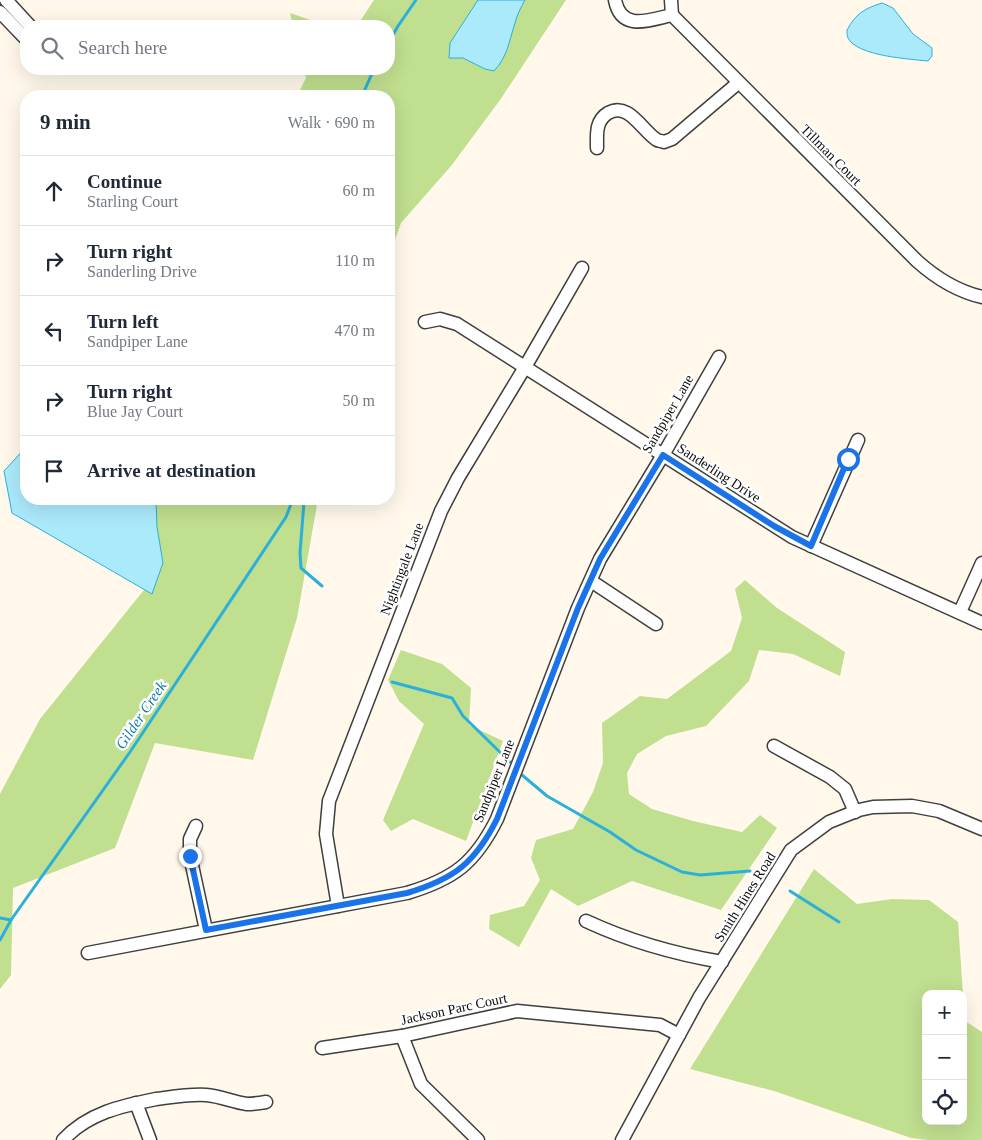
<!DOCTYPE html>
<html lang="en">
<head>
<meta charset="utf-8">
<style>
	body { margin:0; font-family:Georgia,serif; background:#f6f6f7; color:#1f2937 }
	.controls { position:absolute; right:15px; bottom:15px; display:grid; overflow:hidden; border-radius:10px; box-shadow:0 5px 20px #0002 }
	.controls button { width:45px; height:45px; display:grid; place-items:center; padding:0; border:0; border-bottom:1px solid #e0e1e3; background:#fff; color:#1f2937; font:25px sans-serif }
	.stop { position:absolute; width:15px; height:15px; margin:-11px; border:4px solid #1a73e8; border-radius:50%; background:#fff }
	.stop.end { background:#1a73e8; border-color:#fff; box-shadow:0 1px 5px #0008 }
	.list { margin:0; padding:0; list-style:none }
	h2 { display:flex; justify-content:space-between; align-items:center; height:65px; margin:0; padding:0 20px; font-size:21px }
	h2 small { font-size:16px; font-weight:400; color:#747a83 }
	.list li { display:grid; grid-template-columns:32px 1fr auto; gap:15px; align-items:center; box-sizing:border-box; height:70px; padding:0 20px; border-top:1px solid #e0e1e3 }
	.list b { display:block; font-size:19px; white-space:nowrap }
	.list p { margin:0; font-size:16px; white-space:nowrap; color:#747a83 }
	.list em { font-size:16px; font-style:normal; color:#747a83 }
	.icon { flex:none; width:28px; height:28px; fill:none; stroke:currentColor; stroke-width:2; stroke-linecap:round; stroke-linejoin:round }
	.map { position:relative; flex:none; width:982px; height:1140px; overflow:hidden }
	.search { position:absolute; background:#fff; box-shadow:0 5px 20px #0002; left:20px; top:20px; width:375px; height:55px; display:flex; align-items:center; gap:12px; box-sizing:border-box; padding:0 18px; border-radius:20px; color:#747a83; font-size:19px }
	.panel { position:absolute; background:#fff; box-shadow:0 5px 20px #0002; left:20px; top:90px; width:375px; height:415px; border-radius:20px }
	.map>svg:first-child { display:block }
	.forest { fill:#c0df8f }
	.water { fill:#abeafb; stroke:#2bb0d9 }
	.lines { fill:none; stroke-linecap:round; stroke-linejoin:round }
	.stream { stroke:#2bb0d9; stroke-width:3 }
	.minor-casing { stroke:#3f3f3f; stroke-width:15 }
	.minor { stroke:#fff; stroke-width:12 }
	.route { stroke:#1a73e8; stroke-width:6 }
	.labels { text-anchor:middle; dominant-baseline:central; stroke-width:5; stroke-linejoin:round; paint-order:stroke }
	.street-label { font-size:14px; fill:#0c0c0c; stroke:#fff }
	.water-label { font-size:15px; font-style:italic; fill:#0b7da8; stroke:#fff }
</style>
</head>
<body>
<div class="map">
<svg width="982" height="1140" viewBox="0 0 982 1140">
	<rect width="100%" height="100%" fill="#fff8eb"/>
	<g class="forest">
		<polygon points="374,0 566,0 500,100 451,166 401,223 389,256 389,96 297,96 306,78 304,69 389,69 389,26 357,26"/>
		<polygon points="290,13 328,26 293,26"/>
		<polygon points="141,499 318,499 297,618 253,760 155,743 115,848 13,888 11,975 0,989 0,794 40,719 156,575"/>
		<polygon points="745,580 777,608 845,652 840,676 793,654 759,650 749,681 706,726 666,736 637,754 627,773 629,794 652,809 693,821 742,832 760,815 777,828 721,910 632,881 578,906 551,889 519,947 489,929 490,915 524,906 540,880 531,858 536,840 573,829 593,792 603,763 602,723 640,696 667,699 731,651 742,618 735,589"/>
		<polygon points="401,650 442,664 471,688 469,725 503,741 466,841 413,819 391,831 383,820 424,724 399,701 388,680"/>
		<polygon points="814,869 857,904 892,899 929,900 958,922 963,994 926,994 926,1121 963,1121 963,1002 965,1021 982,1032 982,1140 928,1140 911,1138 774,1091 690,1069"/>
	</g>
	<g class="water">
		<path d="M478,0H525C521,7 517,15 515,23C509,41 508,56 494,71L485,69L463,58H449L450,43Z"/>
		<path d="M882,3L893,8L913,34L932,48V56L928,61C909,59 857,56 848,38C847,36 847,33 847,30C856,14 863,9 882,3Z"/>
		<polygon points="26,447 26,499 156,499 157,527 163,563 152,594 12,513 4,471"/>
	</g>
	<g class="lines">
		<g class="stream">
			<polyline points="389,42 398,26 416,0"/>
			<polyline points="362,96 374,69"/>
			<polyline points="301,499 304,502 300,553 301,568 322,586"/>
			<polyline points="392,682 452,698 463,716 510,762"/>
			<polyline points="522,775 547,796 610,832 636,850 682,872 700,875 750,871"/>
			<polyline points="790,891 839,922"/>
			<polyline points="0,918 11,920"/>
			<polyline points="0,940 11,920 130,752 286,517 293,499"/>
		</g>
		<defs>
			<g id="minor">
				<polyline points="6,0 30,26"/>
				<path d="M615,0C621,32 649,20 672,15L671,0"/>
				<polyline points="0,12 26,39"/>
				<path d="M672,15L917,261C936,278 956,291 982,297"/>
				<path d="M597,148C597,135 595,121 608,113C629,101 642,131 657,140C659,141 662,141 664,142L672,139L738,83"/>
				<polyline points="425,322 440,319 457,324 792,537 982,623"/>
				<polyline points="811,546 858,440"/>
				<polyline points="591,581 656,624"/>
				<polyline points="960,612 982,563"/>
				<polyline points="774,746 830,777 845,789 855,812"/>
				<polyline points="196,826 190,839 190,856 206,930"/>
				<polyline points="338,906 326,834 329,801 441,511 458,478 525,367 582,268"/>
				<path d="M586,921C629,941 675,954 722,962"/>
				<path d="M88,953L407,893C454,879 475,863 497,819L578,608L600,559L663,455L719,357"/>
				<polyline points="402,1036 421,1084 478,1140"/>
				<polyline points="322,1048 402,1036 517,1011 660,1025 679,1035"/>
				<polyline points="136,1103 150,1140"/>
				<path d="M63,1140C88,1113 121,1106 156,1099C172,1097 189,1094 206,1095C220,1096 233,1102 247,1104C253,1104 260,1103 266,1102"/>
				<polyline points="622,1140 699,998 791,850 829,822 859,810 873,807 912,806 939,811 982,829"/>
			</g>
		</defs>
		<use href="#minor" class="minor-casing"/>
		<use href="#minor" class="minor"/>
	</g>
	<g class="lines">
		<path class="route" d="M190,856L206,930L407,893C454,879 475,863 497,819L578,608L600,559L663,455L774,526L811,546L848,459"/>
	</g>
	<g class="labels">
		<g class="street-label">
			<text transform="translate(831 155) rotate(45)">Tillman Court</text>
			<text transform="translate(668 414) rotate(-60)">Sandpiper Lane</text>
			<text transform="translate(719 473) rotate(33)">Sanderling Drive</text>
			<text transform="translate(402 569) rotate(-69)">Nightingale Lane</text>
			<text transform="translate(494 781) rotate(-68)">Sandpiper Lane</text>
			<text transform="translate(745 897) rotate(-58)">Smith Hines Road</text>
			<text transform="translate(454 1009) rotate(-12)">Jackson Parc Court</text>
		</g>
		<g class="water-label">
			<text transform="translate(141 715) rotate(-56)">Gilder Creek</text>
		</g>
	</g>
</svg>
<div class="controls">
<button>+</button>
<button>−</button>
<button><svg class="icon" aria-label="locate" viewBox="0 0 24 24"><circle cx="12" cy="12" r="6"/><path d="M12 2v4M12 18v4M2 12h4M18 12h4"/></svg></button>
</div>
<div class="stop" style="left:848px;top:459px"></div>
<div class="stop end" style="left:190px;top:856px"></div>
<div class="search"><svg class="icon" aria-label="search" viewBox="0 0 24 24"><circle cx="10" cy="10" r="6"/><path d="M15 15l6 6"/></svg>Search here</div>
<section class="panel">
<h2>9 min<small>Walk · 690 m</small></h2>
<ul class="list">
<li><svg class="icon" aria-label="ahead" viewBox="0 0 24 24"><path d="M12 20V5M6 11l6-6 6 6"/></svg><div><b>Continue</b><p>Starling Court</p></div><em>60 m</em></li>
<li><svg class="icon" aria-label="right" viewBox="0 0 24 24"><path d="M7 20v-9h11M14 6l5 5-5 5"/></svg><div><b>Turn right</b><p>Sanderling Drive</p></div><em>110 m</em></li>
<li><svg class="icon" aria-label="left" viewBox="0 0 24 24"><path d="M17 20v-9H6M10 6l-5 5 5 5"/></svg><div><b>Turn left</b><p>Sandpiper Lane</p></div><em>470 m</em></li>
<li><svg class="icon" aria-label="right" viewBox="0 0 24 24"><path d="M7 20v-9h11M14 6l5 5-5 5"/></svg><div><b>Turn right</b><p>Blue Jay Court</p></div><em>50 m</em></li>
<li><svg class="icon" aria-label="arrive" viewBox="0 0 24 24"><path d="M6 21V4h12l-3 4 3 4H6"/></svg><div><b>Arrive at destination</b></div></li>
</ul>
</section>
</div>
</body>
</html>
